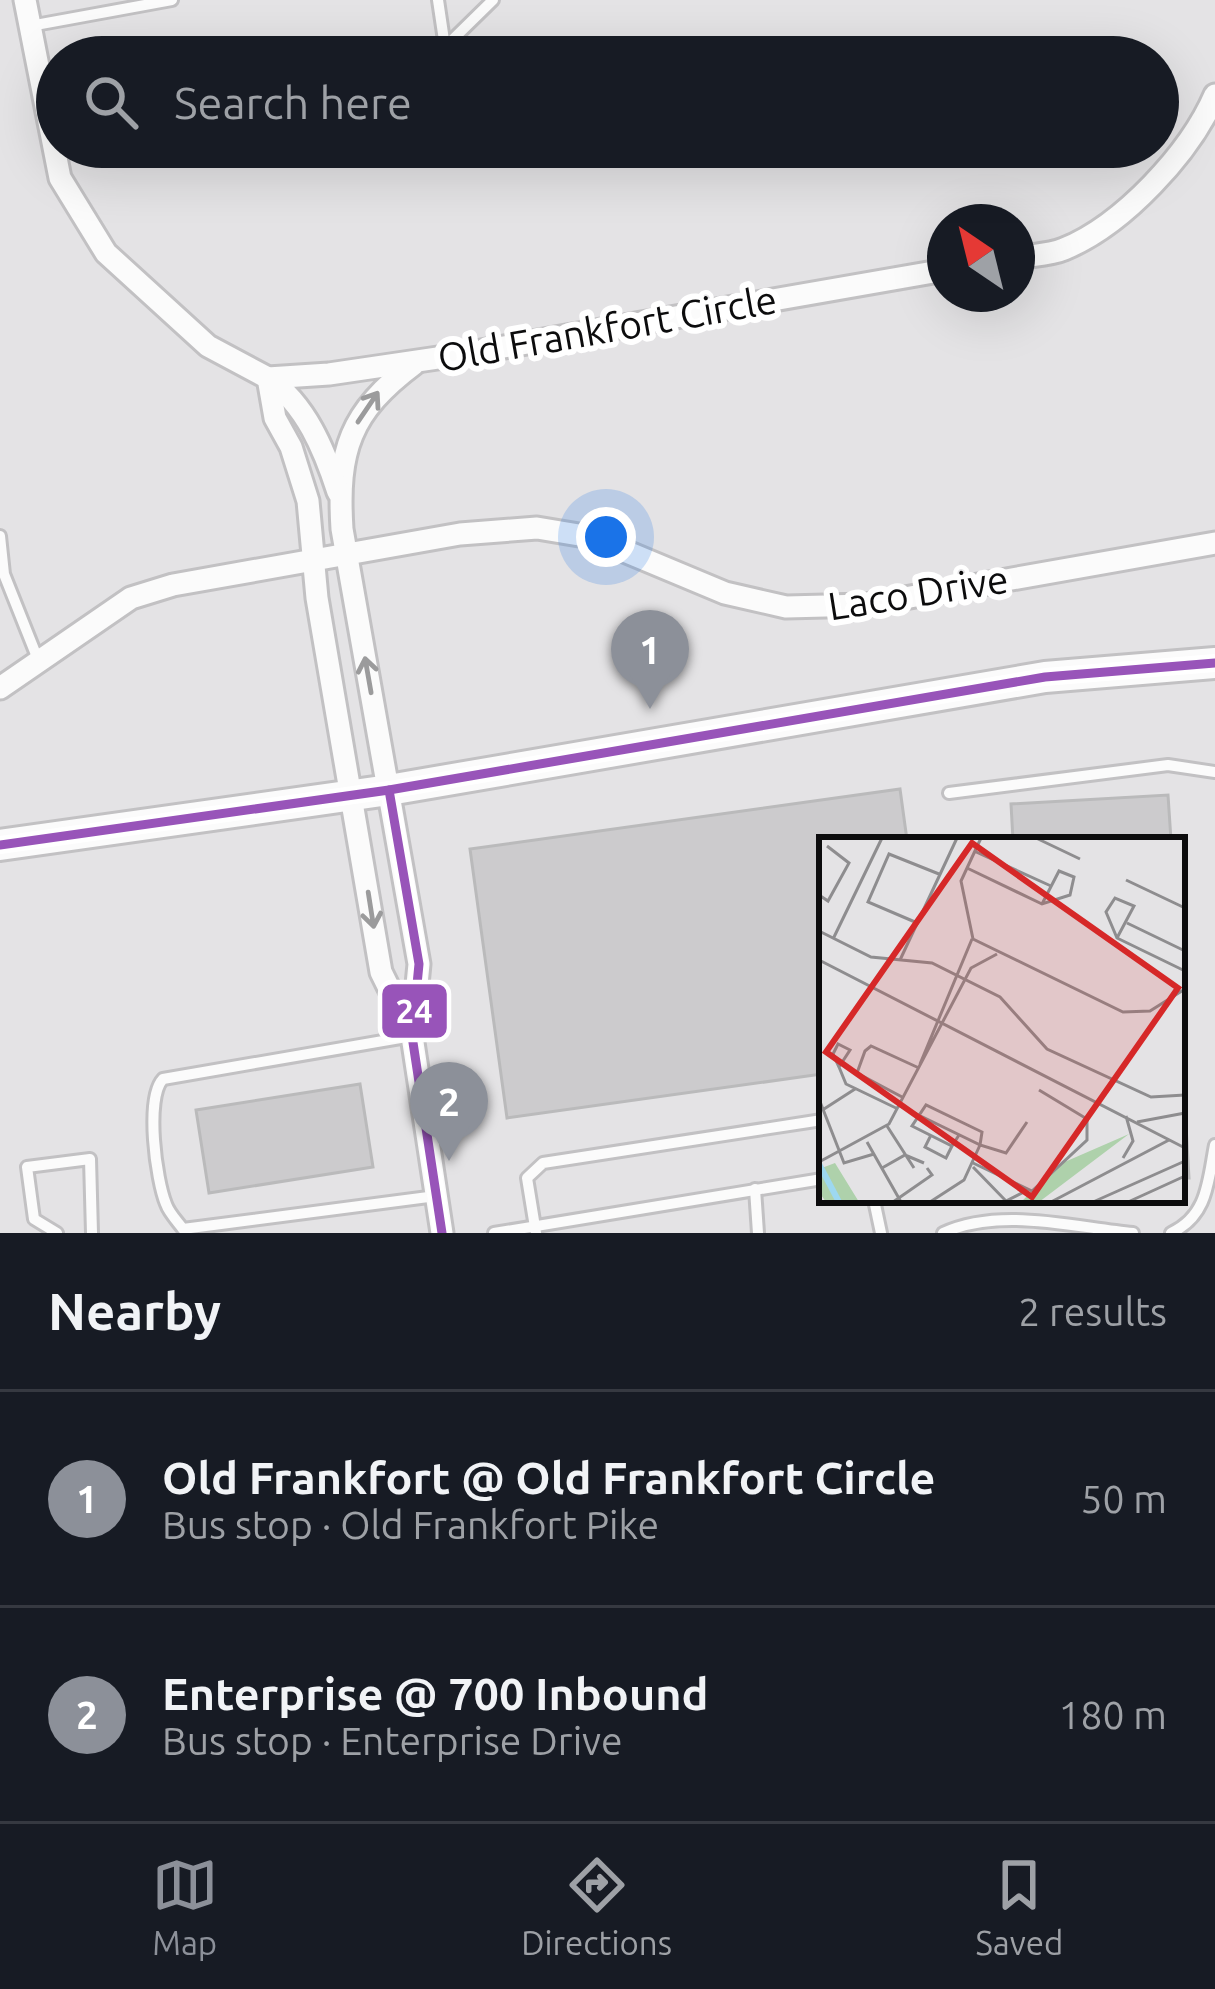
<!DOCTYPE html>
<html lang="en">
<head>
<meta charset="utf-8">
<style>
	body { margin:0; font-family:Ubuntu,sans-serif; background:#242831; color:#f1f3f6 }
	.compass { position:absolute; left:927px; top:204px; width:108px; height:108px; border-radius:50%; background:#171b24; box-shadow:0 12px 48px #0002; rotate:325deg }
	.you { position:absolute; left:606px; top:537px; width:42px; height:42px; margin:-30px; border:9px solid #fff; border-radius:50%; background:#1a73e8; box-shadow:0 0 0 18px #1a73e833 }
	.badge { display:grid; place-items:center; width:78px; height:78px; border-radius:50%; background:#8c9099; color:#fff; font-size:39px; font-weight:700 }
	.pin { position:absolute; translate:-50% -99px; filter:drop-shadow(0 3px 6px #0008) }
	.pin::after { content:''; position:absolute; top:63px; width:42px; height:36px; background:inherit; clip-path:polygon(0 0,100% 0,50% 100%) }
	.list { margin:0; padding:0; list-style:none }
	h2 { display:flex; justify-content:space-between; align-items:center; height:156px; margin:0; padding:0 48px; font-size:51px }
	h2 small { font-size:39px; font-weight:400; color:#9ea1a6 }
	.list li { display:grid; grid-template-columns:78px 1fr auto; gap:36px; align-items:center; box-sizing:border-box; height:216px; padding:0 48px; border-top:3px solid #363941 }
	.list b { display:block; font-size:45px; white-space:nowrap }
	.list p { margin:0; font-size:39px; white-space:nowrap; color:#9ea1a6 }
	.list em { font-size:39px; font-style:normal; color:#9ea1a6 }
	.icon { flex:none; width:66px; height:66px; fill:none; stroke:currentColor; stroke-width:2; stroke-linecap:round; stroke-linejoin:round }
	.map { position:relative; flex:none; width:1215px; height:1233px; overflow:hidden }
	.search { position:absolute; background:#171b24; box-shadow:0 12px 48px #0002; left:36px; right:36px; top:36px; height:132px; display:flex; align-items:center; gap:30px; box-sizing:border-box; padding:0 42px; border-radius:66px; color:#9ea1a6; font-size:45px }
	.sheet { height:588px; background:#171b24 }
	nav { display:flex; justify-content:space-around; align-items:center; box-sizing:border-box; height:168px; border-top:3px solid #363941; background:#171b24; font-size:33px; color:#9ea1a6 }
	nav a { display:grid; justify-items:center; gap:6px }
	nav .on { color:#8c9099 }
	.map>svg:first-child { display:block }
	.building { fill:#cccbcd; stroke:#bababb; stroke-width:3 }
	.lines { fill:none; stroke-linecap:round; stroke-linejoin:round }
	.service-casing { stroke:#c2c1c3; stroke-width:16 }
	.minor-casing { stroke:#c2c1c3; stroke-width:27 }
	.secondary-casing { stroke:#c2c1c3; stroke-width:36 }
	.service { stroke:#fbfbfb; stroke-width:10 }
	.minor { stroke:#fbfbfb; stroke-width:21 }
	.secondary { stroke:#fbfbfb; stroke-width:30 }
	.bus-1-casing { stroke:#fff; stroke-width:18 }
	.bus-1 { stroke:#9854b9; stroke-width:9 }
	.oneway { stroke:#9b9b9c }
	.labels { text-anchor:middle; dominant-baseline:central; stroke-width:12; stroke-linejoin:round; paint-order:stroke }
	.street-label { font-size:39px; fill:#0c0c0d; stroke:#fff }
	.inset-river { fill:none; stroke:#9dd8f0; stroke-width:6 }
	.inset-road { fill:none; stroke:#8e8d8f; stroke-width:3 }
	.view { fill:#d62828; fill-opacity:0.15; stroke:#d62828; stroke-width:6 }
	.inset-edge { fill:none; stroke:#0c0c0d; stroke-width:6 }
	.line-badge { stroke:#fff; stroke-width:4.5 }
	.badge-label { font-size:33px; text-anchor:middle; font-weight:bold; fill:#fff }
</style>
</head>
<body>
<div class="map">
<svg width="1215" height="1233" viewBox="0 0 1215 1233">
	<rect width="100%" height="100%" fill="#e4e3e5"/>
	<g class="building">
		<polygon points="900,789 907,840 822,840 822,1074 507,1118 470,849"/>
		<polygon points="1168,795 1171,840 1013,840 1011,804"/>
		<polygon points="1182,1054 1189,1178 1182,1178"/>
		<polygon points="360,1084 373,1167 209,1193 196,1110"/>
	</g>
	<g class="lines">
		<defs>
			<g id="service">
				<polyline points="438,0 445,47"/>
				<polyline points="30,26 172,0"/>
				<polyline points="383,57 445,47 493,0"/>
				<polyline points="0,536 4,574 39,662"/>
				<polyline points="949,793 1168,765 1215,772"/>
				<path d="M412,1036L163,1079C145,1098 156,1180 166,1204C169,1213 178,1222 183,1229L436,1196"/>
				<polyline points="755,1189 758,1233"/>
				<polyline points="874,1200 881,1233"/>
				<polyline points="57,1233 34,1219 27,1167 90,1159 92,1233"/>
				<polyline points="494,1233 822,1179"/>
				<polyline points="536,1233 527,1178 543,1163 822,1120"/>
				<path d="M943,1233C1000,1207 1072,1227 1133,1233"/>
				<path d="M1171,1233C1208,1216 1208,1181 1215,1145"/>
			</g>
			<g id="minor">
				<polyline points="25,0 60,178 106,253 208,346 268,378 329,374 458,355 945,270"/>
				<path d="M1017,258C1032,255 1050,255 1064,249C1123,225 1190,153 1215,95"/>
				<path d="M414,364C350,412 337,450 342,529L419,964L412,1036L442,1233"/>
				<polyline points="268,378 275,418 291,447 308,501 317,598 381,972 412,1035"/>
				<path d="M268,378C306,405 324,449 338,492"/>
				<polyline points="0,688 131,598 173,585 460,534 537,528 591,537 725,593 786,607 865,605 1215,543"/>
			</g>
			<polyline id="secondary" points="0,845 389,790 1045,677 1215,663"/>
		</defs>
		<use href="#service" class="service-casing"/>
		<use href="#minor" class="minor-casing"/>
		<use href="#secondary" class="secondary-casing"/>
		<use href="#service" class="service"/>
		<use href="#minor" class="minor"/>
		<use href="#secondary" class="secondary"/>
		<defs>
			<g id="bus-1">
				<polyline points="389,790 419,964 412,1036 442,1233"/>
				<polyline points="0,845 389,790 1045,677 1215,663"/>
			</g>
		</defs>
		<use href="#bus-1" class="bus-1-casing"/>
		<use href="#bus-1" class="bus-1"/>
	</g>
	<defs><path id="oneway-shaft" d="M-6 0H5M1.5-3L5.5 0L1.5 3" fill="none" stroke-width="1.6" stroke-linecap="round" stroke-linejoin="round" transform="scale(3)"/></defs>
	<g class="oneway">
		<use href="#oneway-shaft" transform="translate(368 407) rotate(-56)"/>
		<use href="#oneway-shaft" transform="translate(368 675) rotate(-100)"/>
		<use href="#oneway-shaft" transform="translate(371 910) rotate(81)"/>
	</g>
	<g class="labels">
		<g class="street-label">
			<text transform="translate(607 328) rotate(-10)">Old Frankfort Circle</text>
			<text transform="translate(918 592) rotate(-9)">Laco Drive</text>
		</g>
	</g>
	<g transform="translate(819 837)">
		<rect width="366" height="366" fill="#e4e3e5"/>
		<path d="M310,297L220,365H202L241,327ZM16,326L40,365H7L0,355V332Z" fill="#aed1ab"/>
		<path class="inset-river" d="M0,327L20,365"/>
		<path class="inset-road" d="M162,1L142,44L154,102L304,175L331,174L366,152M217,1L261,22M155,14L232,49M148,31L223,67L251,58L255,40L240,34L223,67M307,43L366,71M0,58L9,64L30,26L8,9M96,85L49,65L70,17L120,37M308,86L366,114M0,94L52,120L113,126L181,160L228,212L332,260L366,258M15,100L63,1M298,101L315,69L296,61L287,75L298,101L366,134M0,123L366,311M81,123L138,1M101,227L153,102M20,230L31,213L19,207L14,217L20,230L27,247L79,272M85,261L38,236L46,214L52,209L100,231M0,262L25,326L55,317M81,269L161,308L145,343L111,365M5,272L36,252M318,285L366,276M68,289L95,331M112,298L106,310L127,321L133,309M140,298L133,309L93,289L107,268L163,295L161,308L187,316L208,285M48,305L82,365M304,321L314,304L307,279M0,325L70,287L152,131L178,117M154,326L213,354L268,303V282L220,253M154,330L187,364L205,355M63,331L86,318L105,326M74,365L113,338L108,331M232,365L350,303M274,365L366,324M309,365L366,339"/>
		<path class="view" d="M153,6L359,151L213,360L7,215Z"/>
		<rect width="366" height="366" class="inset-edge"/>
	</g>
	<rect class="line-badge" x="380" y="982" width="69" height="58" rx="12" fill="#9854b9"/>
	<g class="badge-label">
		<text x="414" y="1023">24</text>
	</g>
</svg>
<svg class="compass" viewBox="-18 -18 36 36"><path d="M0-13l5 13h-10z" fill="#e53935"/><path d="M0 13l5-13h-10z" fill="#9ea1a6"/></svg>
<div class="you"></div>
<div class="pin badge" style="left:650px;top:709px">1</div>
<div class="pin badge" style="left:449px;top:1161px">2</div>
<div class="search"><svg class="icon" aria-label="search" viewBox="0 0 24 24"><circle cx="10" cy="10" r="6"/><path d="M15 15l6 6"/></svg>Search here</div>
</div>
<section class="sheet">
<h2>Nearby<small>2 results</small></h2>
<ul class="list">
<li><span class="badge">1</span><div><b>Old Frankfort @ Old Frankfort Circle</b><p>Bus stop · Old Frankfort Pike</p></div><em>50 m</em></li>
<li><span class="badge">2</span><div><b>Enterprise @ 700 Inbound</b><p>Bus stop · Enterprise Drive</p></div><em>180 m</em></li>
</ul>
</section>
<nav>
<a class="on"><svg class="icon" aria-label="map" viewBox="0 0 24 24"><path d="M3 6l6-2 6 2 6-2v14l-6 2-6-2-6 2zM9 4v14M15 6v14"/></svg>Map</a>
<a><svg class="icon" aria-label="directions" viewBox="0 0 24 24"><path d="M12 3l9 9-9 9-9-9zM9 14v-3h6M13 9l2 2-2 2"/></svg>Directions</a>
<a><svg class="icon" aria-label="saved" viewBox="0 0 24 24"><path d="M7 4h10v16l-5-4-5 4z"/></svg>Saved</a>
</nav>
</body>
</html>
